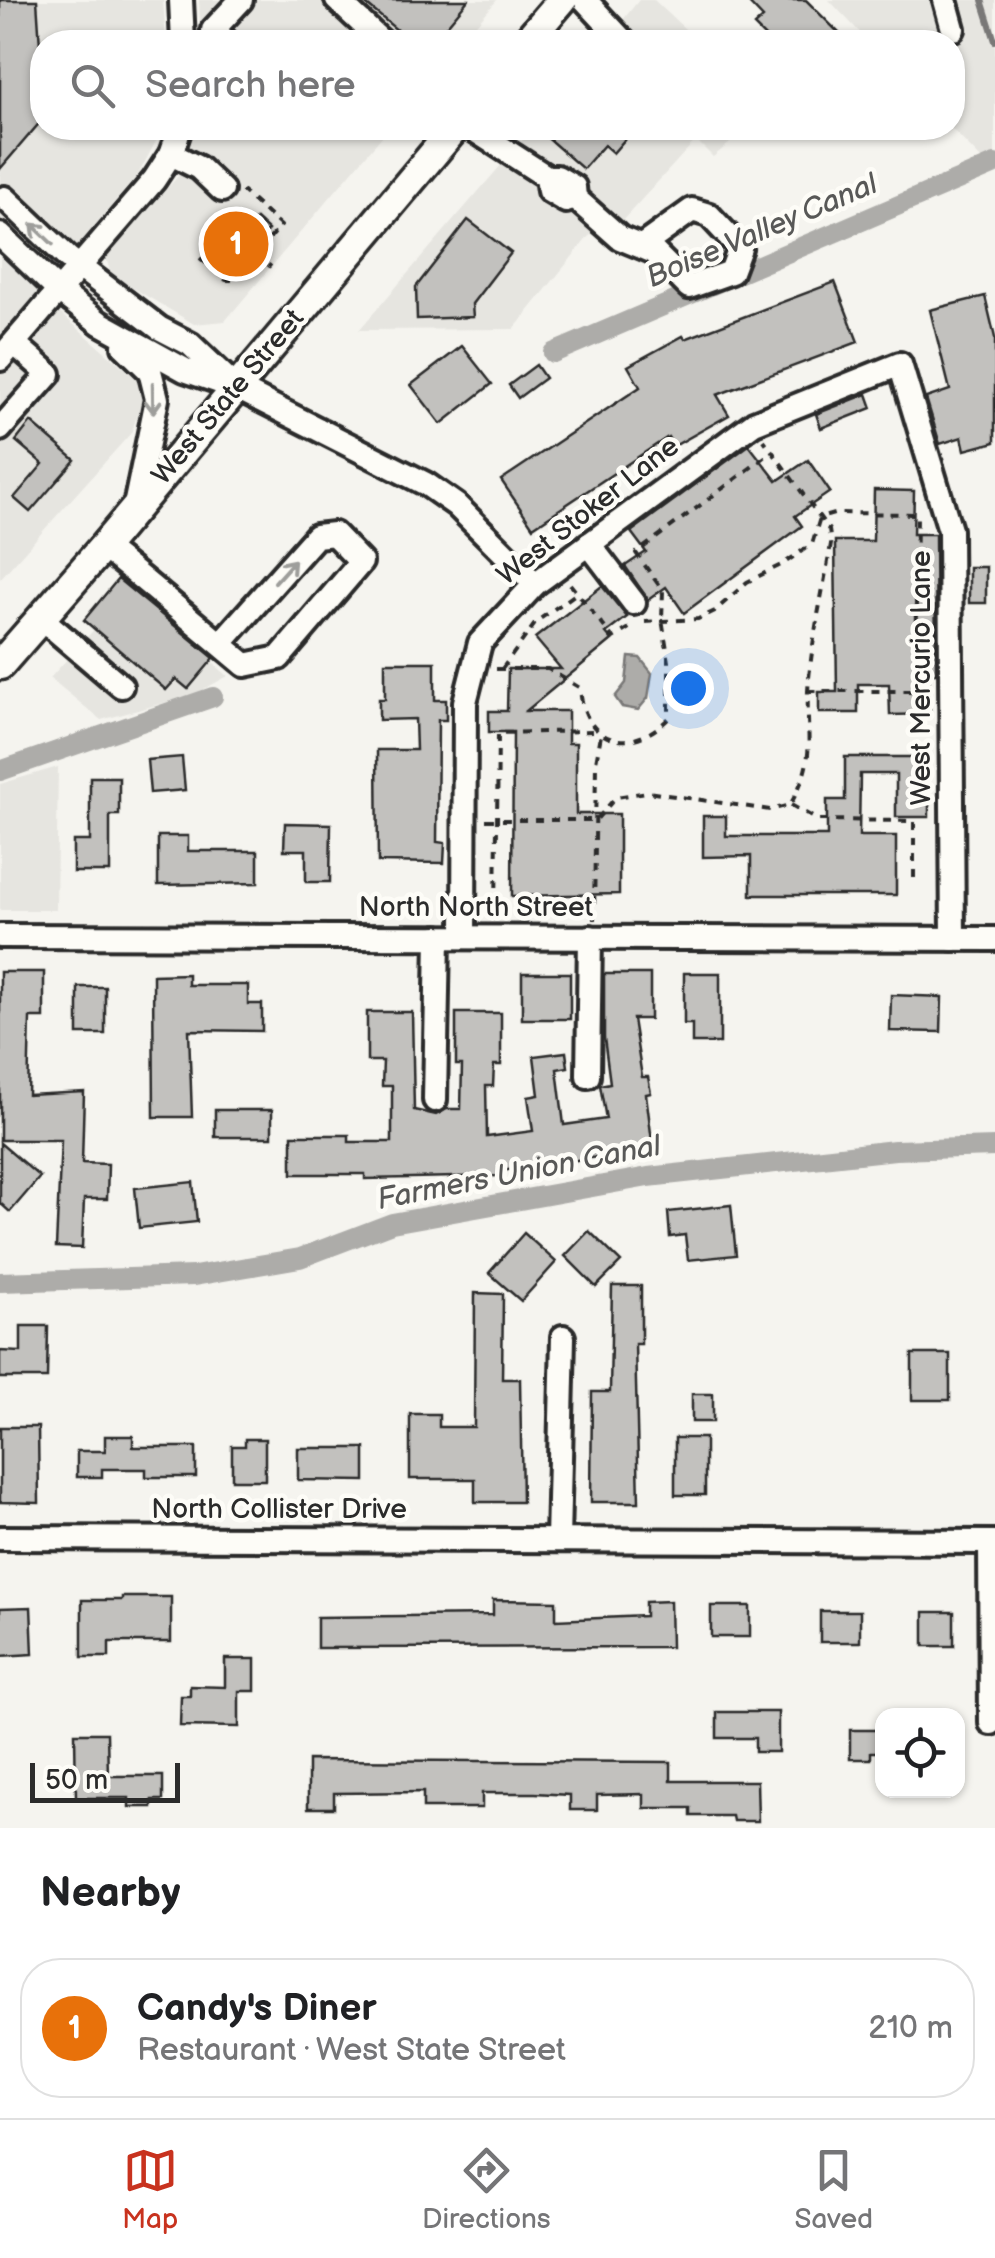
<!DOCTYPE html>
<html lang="en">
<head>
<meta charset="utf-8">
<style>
	body { margin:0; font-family:"Balsamiq Sans",sans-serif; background:#f6f6f6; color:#202124 }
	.controls { position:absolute; right:30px; bottom:30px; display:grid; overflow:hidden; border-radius:20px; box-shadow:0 2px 8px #0004 }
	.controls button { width:90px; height:90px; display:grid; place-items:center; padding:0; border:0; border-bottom:2px solid #e0e0e0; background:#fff; color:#202124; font:50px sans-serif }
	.scale { position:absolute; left:30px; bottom:25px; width:150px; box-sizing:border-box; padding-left:10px; border:5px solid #2b2b2b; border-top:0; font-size:28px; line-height:35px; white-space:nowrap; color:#2b2b2b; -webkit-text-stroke:8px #fdfcf7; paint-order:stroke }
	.you { position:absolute; left:688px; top:688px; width:35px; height:35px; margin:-25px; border:8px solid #fff; border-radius:50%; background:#1a73e8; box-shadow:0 0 0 15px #1a73e833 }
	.badge { display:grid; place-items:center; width:65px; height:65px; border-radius:50%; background:#c8321e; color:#fff; font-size:32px; font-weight:700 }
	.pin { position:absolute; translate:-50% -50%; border:5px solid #fff; box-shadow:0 2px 10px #0006 }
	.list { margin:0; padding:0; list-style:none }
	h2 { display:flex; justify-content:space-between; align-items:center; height:130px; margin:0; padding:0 40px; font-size:42px }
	h2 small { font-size:32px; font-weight:400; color:#757577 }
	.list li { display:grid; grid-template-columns:65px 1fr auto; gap:30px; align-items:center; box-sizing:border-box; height:140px; margin:0 20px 20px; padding:0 20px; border:2px solid #e0e0e0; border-radius:40px }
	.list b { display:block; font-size:38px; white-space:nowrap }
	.list p { margin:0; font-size:32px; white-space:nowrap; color:#757577 }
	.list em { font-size:32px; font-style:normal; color:#757577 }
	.icon { flex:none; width:55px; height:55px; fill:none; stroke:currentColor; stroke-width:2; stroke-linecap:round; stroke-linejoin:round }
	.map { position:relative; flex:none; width:995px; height:1828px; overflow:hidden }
	.search { position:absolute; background:#fff; box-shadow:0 2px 8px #0004; left:30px; right:30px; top:30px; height:110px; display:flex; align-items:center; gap:25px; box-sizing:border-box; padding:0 35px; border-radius:40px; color:#757577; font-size:38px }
	.sheet { height:290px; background:#fff }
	nav { display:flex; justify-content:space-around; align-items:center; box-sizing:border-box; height:140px; border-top:2px solid #e0e0e0; background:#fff; font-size:28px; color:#757577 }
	nav a { display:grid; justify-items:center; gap:5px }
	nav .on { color:#c8321e }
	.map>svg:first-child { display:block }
	.built { fill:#e6e5e0 }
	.water { fill:#adaca9; stroke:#797877; stroke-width:2.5 }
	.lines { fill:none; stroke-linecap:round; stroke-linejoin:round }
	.stream { stroke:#797877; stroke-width:6 }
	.canal { stroke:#adaca9; stroke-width:20 }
	.building { fill:#c2c1be; stroke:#2b2b2b; stroke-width:2.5 }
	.minor-casing { stroke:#2b2b2b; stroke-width:30 }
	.major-casing { stroke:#2b2b2b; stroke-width:35 }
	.path { stroke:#2b2b2b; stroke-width:4; stroke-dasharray:8 8; stroke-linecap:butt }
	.minor { stroke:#fdfcf7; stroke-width:22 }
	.major { stroke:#fdfcf7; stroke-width:28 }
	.oneway { stroke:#9e9e9b }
	.labels { text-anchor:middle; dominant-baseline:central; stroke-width:9; stroke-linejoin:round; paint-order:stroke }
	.street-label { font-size:28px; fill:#2b2b2b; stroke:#fdfcf7 }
	.water-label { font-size:30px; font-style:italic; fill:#585857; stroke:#fdfcf7 }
</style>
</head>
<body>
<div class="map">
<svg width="995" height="1828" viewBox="0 0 995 1828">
	<rect width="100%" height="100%" fill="#f5f4ef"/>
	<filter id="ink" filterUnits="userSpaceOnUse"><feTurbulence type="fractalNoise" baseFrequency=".01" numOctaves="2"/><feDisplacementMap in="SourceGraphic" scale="20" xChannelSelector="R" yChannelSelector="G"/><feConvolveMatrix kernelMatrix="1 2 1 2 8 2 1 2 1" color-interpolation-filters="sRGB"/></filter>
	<g filter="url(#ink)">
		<g class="built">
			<polygon points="0,0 163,0 166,42 42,42 42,128 163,128 139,173 37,293 138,380 142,402 131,433 0,579"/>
			<polygon points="199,0 497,0 461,42 201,42"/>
			<polygon points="639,0 654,0 699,42 605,42"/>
			<polygon points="829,0 995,0 995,157 985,163 951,128 952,42 869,42"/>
			<polygon points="196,128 389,128 225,321 194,324 111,275 106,257 179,175"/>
			<polygon points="533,128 748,128 713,157 696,140 621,222 589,236 514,329 359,330"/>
			<polygon points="129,591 228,676 193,695 101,720 50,678"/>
			<polygon points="58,767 56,910 0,910 0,784"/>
		</g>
		<polygon class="water" points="629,657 640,658 652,673 648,698 638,710 622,707 615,697 626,683"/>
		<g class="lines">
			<polyline class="stream" points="982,0 995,41"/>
			<g class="canal">
				<polyline points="553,353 995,164"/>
				<polyline points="0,771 213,697"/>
				<polyline points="0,1282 194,1276 300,1258 392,1223 648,1177 895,1150 995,1147"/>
			</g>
		</g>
		<g class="building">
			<polygon points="0,0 37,0 42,76 42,120 0,169"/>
			<polygon points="361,0 468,0 433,42 411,42"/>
			<polygon points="746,0 806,0 848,42 770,42 754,26 763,18"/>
			<polygon points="536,128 620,128 616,131 625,139 613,153 604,145 583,169"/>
			<polygon points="237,214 250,225 256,219 268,230 234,270 220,260 225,253 212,242"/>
			<polygon points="468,220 511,253 472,304 473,317 417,319 416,287"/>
			<polygon points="835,282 858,342 717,395 729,415 674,446 668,437 533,527 501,480 640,387 628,366 683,336 685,339"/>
			<polygon points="985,296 995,338 995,442 965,450 962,437 940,444 926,398 950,390 930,310"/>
			<polygon points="462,346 492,384 441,424 411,385"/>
			<polygon points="536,365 545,378 518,398 509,385"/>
			<polygon points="867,394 872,408 821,428 816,414"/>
			<polygon points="31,422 75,460 30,512 14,498 43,464 16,441"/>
			<polygon points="749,445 777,481 808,460 830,492 795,516 802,526 684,613 666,587 648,600 625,566 646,552 631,532"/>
			<polygon points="874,490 914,491 913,534 935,534 936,673 929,673 930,714 890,715 889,684 858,684 858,713 819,713 819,692 837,692 835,541 873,541"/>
			<rect x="969" y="567" width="17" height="36"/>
			<polygon points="118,579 214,658 188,689 176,679 166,690 84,620"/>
			<polygon points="602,586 627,617 606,633 612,640 526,711 568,711 568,743 576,743 576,814 619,814 619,894 512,896 513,732 489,732 489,711 507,711 508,669 561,669 535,638"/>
			<polygon points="385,662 435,662 435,700 446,700 446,720 438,720 437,842 445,843 444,863 378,862 377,750 416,750 415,719 379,720 379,699 385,699"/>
			<polygon points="182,757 185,790 150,793 147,760"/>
			<polygon points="845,757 920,757 919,800 929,800 929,817 896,817 896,774 860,774 859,836 896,836 896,895 751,895 751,856 703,857 703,816 726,816 726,836 827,836 827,800 845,800"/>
			<polygon points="90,777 119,777 119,815 110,815 110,872 73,872 73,841 90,841"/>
			<polygon points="285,823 331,824 330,882 306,882 306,850 284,850"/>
			<polygon points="158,836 188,836 188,851 258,851 258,883 158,885"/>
			<polygon points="0,972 44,972 44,1018 30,1018 28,1095 84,1092 82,1163 108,1164 107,1199 84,1199 82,1248 56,1247 61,1140 0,1140"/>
			<rect x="522" y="973" width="48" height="46"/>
			<polygon points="684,973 720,973 720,1043 692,1043 692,1024 684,1024"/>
			<polygon points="188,974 188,985 248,985 248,1004 262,1004 262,1031 189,1030 192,1117 154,1117 153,975"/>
			<polygon points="604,974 650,974 650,1019 633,1019 642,1077 648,1077 651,1093 646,1094 653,1149 501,1171 501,1176 365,1179 365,1174 292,1174 292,1135 349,1135 349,1142 392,1142 392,1086 382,1086 383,1061 367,1061 367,1012 412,1012 414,1110 436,1115 447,1109 461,1109 462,1065 456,1065 456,1013 501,1013 501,1065 494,1065 493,1086 486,1086 487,1137 533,1131 528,1097 539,1095 534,1056 566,1052 568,1067 557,1069 564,1125 606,1119 600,1085 610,1083 604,1038"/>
			<rect x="78" y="987" width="27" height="47"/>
			<polygon points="891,995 942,997 941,1032 890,1031"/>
			<rect x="215" y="1110" width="57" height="27"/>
			<polygon points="0,1143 40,1177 10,1212 0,1203"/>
			<polygon points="193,1182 197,1222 139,1228 135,1188"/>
			<polygon points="731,1205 736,1255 688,1260 685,1235 670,1237 668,1212"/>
			<polygon points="589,1231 621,1262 596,1287 565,1256"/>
			<polygon points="524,1233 556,1262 521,1301 489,1273"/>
			<polygon points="612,1286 641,1286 641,1344 635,1344 639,1502 591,1502 592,1392 610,1392"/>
			<polygon points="475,1293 503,1294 502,1379 520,1379 522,1502 475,1502 475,1479 410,1479 410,1414 439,1414 439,1427 474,1427"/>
			<polygon points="21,1326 48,1326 47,1378 0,1378 0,1351 21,1352"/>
			<rect x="912" y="1354" width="38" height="46"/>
			<rect x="692" y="1394" width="21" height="28"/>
			<polygon points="0,1427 38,1427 39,1503 0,1502"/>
			<polygon points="105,1436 133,1436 133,1447 196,1447 196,1477 146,1477 146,1469 102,1469 102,1477 77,1477 77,1451 105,1451"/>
			<rect x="675" y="1438" width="30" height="57"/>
			<polygon points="245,1439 265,1439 265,1480 232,1480 232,1446 245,1446"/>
			<polygon points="298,1448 365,1448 365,1481 298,1480"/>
			<polygon points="122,1597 171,1597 171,1642 109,1642 109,1657 82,1657 82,1600 122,1600"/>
			<polygon points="493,1600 556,1601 556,1620 645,1616 645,1602 670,1601 671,1647 317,1648 317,1617 493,1615"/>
			<rect x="711" y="1606" width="39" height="31"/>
			<polygon points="31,1607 33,1654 0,1656 0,1608"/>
			<rect x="820" y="1611" width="40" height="31"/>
			<rect x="924" y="1612" width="30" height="34"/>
			<polygon points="225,1659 255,1659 255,1691 239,1691 239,1727 180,1726 181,1696 190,1696 190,1686 225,1687"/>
			<polygon points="717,1712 778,1712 778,1752 755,1752 755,1738 717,1738"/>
			<polygon points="850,1730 882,1730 882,1752 871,1752 871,1759 850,1759"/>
			<polygon points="75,1733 107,1733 108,1776 163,1776 163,1800 152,1800 152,1807 129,1807 129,1798 76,1798"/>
			<polygon points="308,1760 671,1762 671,1781 757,1781 758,1821 733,1821 732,1816 691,1816 691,1808 644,1808 644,1794 597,1795 597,1810 570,1810 570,1795 535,1793 482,1793 482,1808 423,1808 423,1792 334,1793 334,1808 308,1808"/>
		</g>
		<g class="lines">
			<defs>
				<g id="minor">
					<polyline points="181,0 183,42"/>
					<polyline points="337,0 382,42"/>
					<polyline points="585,0 624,42"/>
					<polyline points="945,0 953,29"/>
					<polyline points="227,42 213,30 241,0"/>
					<polyline points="471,128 547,177 557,177 574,187 575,198 566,201 549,191 547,177"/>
					<polyline points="171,154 199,168 222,190"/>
					<polyline points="5,198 68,258 159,328 190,344 227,379"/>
					<polyline points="575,198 620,238 654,252 689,287 731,272 740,248 709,215 692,210 642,246"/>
					<polyline points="0,235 60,292 100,323 185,370 237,388 426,484 456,505 535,584"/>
					<polyline points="124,346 150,371 157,399 135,506"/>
					<polyline points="0,359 154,180 171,154 180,128"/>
					<polyline points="0,429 49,374 15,344"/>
					<polyline points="589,544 634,603"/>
					<path d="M103,547C151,585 198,626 245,665L279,658L361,562L334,534L316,536L220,644"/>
					<polyline points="40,617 121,686"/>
					<polyline points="0,936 995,939"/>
					<polyline points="464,937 465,702 480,643 535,584 754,423 900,364 950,530 953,939"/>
					<polyline points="588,1076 590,937"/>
					<polyline points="435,1100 438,937"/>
					<polyline points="0,1538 995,1542"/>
					<polyline points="558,1540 563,1337"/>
					<polyline points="990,1542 991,1723"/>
				</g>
				<g id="major">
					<polyline points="526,42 562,0"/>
					<polyline points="0,665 103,547 455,128"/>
				</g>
			</defs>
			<use href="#minor" class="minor-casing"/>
			<use href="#major" class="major-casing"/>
			<g class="path">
				<polyline points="256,254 271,267"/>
				<polyline points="200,258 226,280 233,280 281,226 242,191"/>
				<polyline points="570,584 613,638 636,624"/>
				<polyline points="645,622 698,619 715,611 747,582 783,564 812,544 820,518 837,513 917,514 915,691 808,691"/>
				<path d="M496,669H548L580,688C584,745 631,756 669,718V662L662,619L663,591L636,553L769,454"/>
				<polyline points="502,669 537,621 577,593"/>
				<polyline points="791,805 818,820 914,821 914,884"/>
				<path d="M486,820H596L616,797L647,792L770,810L790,805C817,758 806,741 808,691C811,642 823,592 831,544L829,530L764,440"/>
				<polyline points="500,915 496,915 498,733 593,731"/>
				<polyline points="594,920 596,762 601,735"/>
			</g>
			<use href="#minor" class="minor"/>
			<use href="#major" class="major"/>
		</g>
		<defs><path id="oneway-shaft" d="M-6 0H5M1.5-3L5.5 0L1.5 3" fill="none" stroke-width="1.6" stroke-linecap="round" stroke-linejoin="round" transform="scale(2.5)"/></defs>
		<g class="oneway">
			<use href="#oneway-shaft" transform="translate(42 234) rotate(-136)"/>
			<use href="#oneway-shaft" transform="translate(153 398) rotate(89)"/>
			<use href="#oneway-shaft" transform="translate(285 571) rotate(-48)"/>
		</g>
	</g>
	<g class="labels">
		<g class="street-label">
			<text transform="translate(228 397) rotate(-50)">West State Street</text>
			<text transform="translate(588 511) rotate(-38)">West Stoker Lane</text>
			<text transform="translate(921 678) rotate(-90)">West Mercurio Lane</text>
			<text x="476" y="907">North North Street</text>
			<text x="279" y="1509">North Collister Drive</text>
		</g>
		<g class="water-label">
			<text transform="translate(762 231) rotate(-23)">Boise Valley Canal</text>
			<text transform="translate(519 1173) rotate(-11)">Farmers Union Canal</text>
		</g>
	</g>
</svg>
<div class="controls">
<button><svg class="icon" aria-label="locate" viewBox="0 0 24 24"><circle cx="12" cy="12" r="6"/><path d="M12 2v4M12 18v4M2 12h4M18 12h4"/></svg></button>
</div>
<div class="scale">50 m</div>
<div class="you"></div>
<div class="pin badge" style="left:236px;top:244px;background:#e8710a">1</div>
<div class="search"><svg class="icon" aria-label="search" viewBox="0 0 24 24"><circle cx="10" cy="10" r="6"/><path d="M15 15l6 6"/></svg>Search here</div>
</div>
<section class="sheet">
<h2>Nearby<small></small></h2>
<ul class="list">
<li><span class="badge" style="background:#e8710a">1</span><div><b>Candy's Diner</b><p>Restaurant · West State Street</p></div><em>210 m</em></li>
</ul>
</section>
<nav>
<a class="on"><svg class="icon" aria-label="map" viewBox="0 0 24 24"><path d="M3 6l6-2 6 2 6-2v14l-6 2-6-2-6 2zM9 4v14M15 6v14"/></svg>Map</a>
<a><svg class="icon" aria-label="directions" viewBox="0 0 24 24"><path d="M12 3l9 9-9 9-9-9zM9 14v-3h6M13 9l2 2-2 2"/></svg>Directions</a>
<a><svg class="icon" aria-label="saved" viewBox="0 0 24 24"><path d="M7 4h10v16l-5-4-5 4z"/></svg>Saved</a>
</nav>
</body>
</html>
